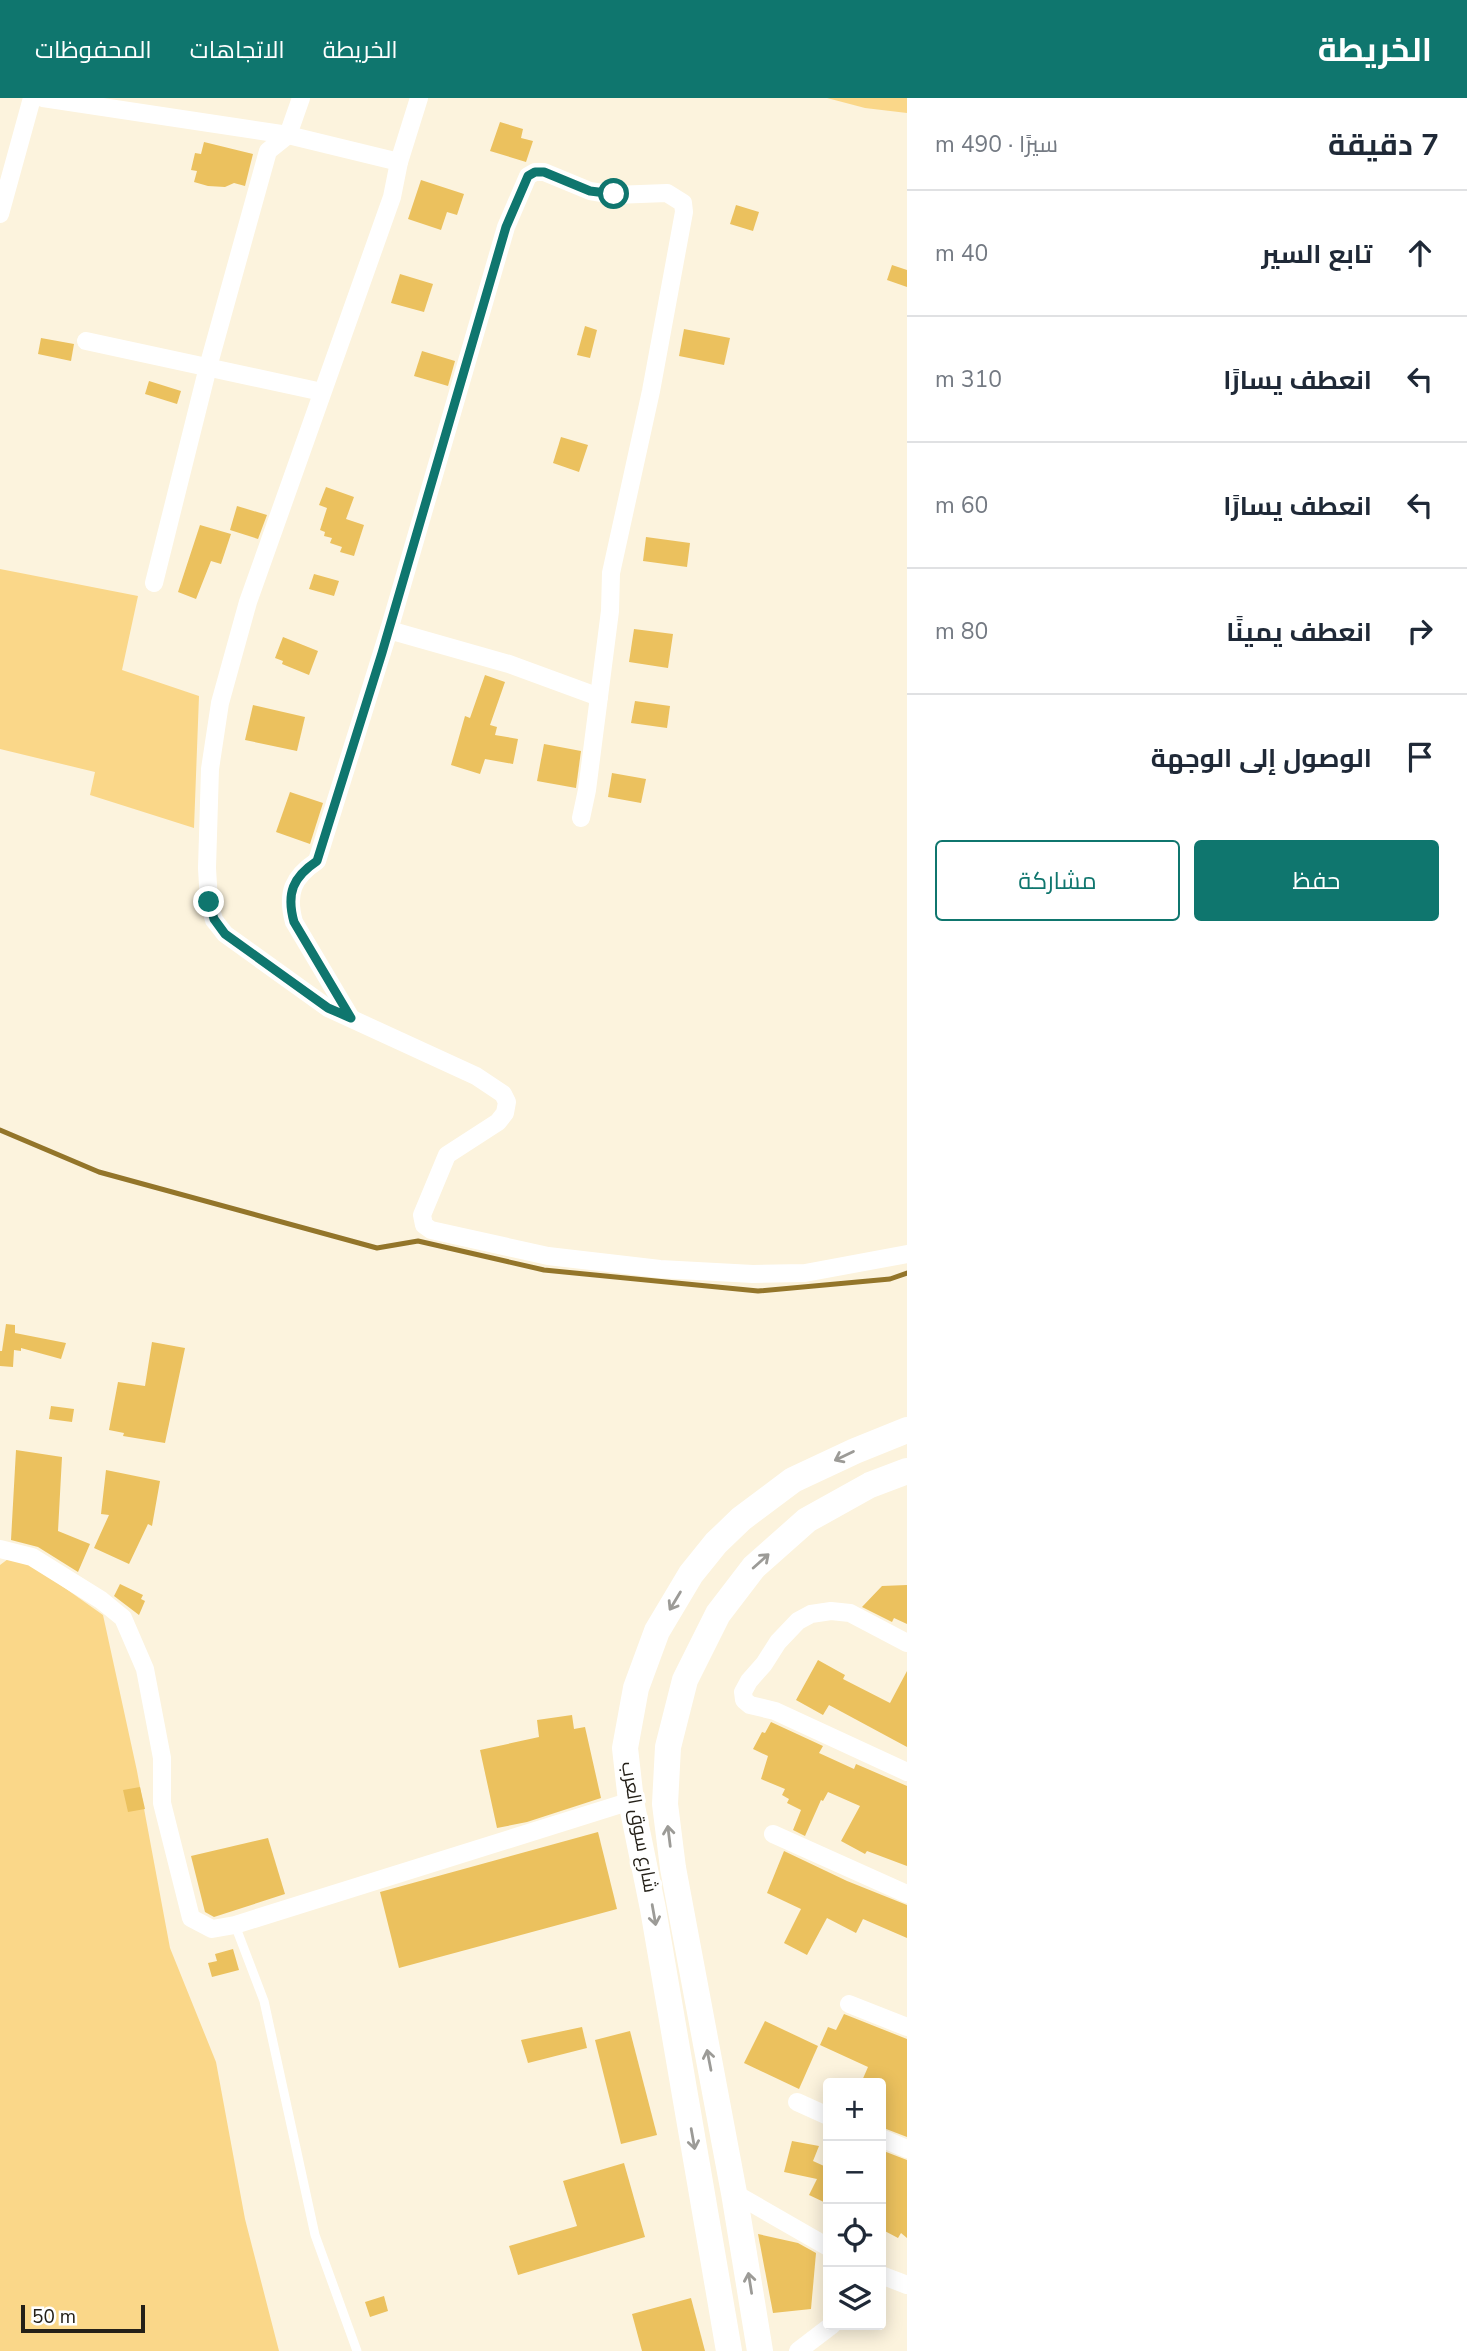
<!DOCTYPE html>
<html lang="ar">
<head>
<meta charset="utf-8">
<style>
	body { margin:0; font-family:"Nunito Sans",Cairo,sans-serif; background:#f6f6f7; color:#1f2937; direction:rtl }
	.controls { position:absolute; right:21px; bottom:21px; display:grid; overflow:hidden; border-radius:7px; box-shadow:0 4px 18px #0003 }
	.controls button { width:63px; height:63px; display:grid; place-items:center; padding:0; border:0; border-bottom:2px solid #e0e1e3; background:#fff; color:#1f2937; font:35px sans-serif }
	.scale { position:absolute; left:21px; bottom:18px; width:124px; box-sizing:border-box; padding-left:7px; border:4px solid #242018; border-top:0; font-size:19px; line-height:24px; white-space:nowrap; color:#242018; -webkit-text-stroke:5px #fff; paint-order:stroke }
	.stop { position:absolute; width:21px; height:21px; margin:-16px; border:5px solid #0f766e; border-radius:50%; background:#fff }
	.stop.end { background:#0f766e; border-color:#fff; box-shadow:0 2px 7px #0008 }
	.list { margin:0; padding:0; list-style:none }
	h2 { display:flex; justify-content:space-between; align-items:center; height:91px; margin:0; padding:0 28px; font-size:30px }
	h2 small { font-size:23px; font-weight:400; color:#747a83 }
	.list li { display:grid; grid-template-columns:46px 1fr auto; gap:21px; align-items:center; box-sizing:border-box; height:126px; padding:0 28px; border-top:2px solid #e0e1e3 }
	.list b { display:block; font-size:26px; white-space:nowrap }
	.list em { font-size:23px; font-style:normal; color:#747a83 }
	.actions { display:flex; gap:14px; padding:21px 28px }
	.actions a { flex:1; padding:16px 0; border:2px solid #0f766e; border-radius:7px; text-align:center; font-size:24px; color:#0f766e }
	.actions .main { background:#0f766e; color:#fff }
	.icon { flex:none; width:38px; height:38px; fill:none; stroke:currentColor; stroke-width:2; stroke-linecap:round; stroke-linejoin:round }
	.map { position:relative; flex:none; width:907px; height:2253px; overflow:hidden; direction:ltr }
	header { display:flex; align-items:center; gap:42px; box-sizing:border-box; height:98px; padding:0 35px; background:#0f766e; color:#fff }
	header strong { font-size:33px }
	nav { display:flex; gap:38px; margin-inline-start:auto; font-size:24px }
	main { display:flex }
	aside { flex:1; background:#fff }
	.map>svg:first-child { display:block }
	.green { fill:#fad789 }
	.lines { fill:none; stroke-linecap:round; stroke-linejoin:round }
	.stream { stroke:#93752a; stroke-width:5 }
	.building { fill:#ebc15e }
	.service { stroke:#fff; stroke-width:9 }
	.minor { stroke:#fff; stroke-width:18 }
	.secondary { stroke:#fff; stroke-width:26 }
	.oneway { stroke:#9c9b97 }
	.route { stroke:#0f766e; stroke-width:9 }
	.labels { text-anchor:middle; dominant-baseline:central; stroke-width:7; stroke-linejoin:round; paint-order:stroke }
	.street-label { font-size:19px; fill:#242018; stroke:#fff }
</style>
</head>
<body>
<header>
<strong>الخريطة</strong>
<nav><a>الخريطة</a><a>الاتجاهات</a><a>المحفوظات</a></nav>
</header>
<main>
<aside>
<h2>7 دقيقة<small>سيرًا · 490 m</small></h2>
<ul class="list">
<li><svg class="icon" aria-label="ahead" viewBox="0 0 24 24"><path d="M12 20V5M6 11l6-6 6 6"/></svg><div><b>تابع السير</b></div><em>40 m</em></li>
<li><svg class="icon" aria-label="left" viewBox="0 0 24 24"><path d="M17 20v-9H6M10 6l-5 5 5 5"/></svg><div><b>انعطف يسارًا</b></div><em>310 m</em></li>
<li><svg class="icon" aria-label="left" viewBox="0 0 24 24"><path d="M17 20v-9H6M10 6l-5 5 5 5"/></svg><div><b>انعطف يسارًا</b></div><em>60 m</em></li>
<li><svg class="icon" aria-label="right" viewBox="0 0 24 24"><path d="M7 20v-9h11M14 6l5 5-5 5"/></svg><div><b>انعطف يمينًا</b></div><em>80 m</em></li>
<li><svg class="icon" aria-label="arrive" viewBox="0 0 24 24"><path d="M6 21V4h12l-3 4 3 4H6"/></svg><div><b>الوصول إلى الوجهة</b></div></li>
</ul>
<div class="actions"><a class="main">حفظ</a><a>مشاركة</a></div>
</aside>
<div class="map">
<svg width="907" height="2253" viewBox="0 0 907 2253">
	<rect width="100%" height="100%" fill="#fcf3dd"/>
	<g class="green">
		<polygon points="827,0 907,0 907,15 865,10"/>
		<polygon points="0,471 138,498 122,572 199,598 194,730 90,697 95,674 0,651"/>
		<polygon points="8,1461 31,1466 103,1517 137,1673 170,1850 216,1964 245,2121 279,2253 0,2253 0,1467"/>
	</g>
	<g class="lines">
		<polyline class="stream" points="0,1032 99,1074 377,1150 418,1143 544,1172 758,1193 890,1181 907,1175"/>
	</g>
	<g class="building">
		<polygon points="500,24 523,31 521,40 533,43 526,64 490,53"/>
		<polygon points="204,44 253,56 245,88 234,85 225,89 208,88 194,84 197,73 191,72 195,55 201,56"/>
		<polygon points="421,82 464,96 457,117 447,114 441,132 408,121"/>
		<polygon points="736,107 759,114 753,133 730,126"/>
		<polygon points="892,167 907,172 907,189 887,182"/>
		<polygon points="400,176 433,186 424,214 391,205"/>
		<polygon points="585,228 597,232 590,260 577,257"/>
		<polygon points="684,231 730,240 724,267 679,258"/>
		<polygon points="41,240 74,246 71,263 38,256"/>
		<polygon points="422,253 455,263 448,288 414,278"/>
		<polygon points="149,283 181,293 177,306 145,296"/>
		<polygon points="561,339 588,347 579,374 553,365"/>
		<polygon points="326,389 354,399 346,421 364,427 354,458 340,454 342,449 330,445 332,440 324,438 325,434 320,432 327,410 319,407"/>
		<polygon points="237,408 267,417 258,441 230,432"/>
		<polygon points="200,427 231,436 221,466 211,463 196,501 178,494"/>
		<polygon points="646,439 690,445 687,469 643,463"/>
		<polygon points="314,476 339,483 334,498 309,491"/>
		<polygon points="634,531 673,536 668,570 629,564"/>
		<polygon points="283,539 318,553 309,577 282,566 283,563 275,560"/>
		<polygon points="485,577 505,584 490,627 497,629 495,637 518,641 513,666 485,661 480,676 451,667 465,618 470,620"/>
		<polygon points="635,603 670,608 667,630 631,625"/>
		<polygon points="253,607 305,619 297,653 245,642"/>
		<polygon points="544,646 581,653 576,690 537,683"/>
		<polygon points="612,675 646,681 641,705 608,699"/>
		<polygon points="290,694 323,705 310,746 276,734"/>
		<polygon points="6,1226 15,1227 15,1235 66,1245 61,1261 21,1250 21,1253 14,1252 13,1269 0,1268 0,1253 2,1253"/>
		<polygon points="152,1244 185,1250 165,1345 123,1338 124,1335 109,1332 118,1284 145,1288"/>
		<polygon points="51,1308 74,1311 72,1324 49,1321"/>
		<polygon points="16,1352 62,1359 58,1433 90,1446 78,1474 38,1449 11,1442"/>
		<polygon points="106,1372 160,1383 152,1428 148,1426 129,1466 94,1450 109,1417 101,1416"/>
		<polygon points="120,1486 143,1497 141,1501 145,1503 139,1517 114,1498"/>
		<polygon points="907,1487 907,1526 894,1520 892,1524 862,1509 882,1488"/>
		<polygon points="818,1562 845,1577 843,1581 890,1605 907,1573 907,1649 829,1607 823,1617 796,1602"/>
		<polygon points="572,1617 574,1631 585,1629 601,1700 527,1724 497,1730 480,1652 539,1639 537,1622"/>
		<polygon points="771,1624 823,1648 819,1655 854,1671 856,1666 907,1688 907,1768 867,1753 865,1756 841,1743 860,1708 828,1694 823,1703 821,1702 805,1738 793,1732 801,1712 787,1705 789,1701 782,1697 785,1691 761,1681 768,1658 753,1651 762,1634 765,1635"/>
		<polygon points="140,1689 145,1711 128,1714 123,1692"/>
		<polygon points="598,1734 617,1811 399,1870 380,1794"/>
		<polygon points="268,1740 285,1796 214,1819 205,1814 191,1758"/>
		<polygon points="784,1753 847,1783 907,1807 907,1840 863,1821 856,1835 827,1820 807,1857 784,1845 801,1811 767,1795"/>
		<polygon points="233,1851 239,1872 212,1879 208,1865 217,1863 215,1856"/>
		<polygon points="844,1916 907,1941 907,2039 881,2029 881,1985 861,1985 868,1969 820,1947 828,1929 836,1932"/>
		<polygon points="765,1923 818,1948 799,1991 744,1965"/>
		<polygon points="582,1929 587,1950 528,1965 521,1942"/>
		<polygon points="630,1933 657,2037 621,2046 595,1942"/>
		<polygon points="792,2043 819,2048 813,2063 824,2068 828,2059 828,2106 809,2097 817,2081 784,2074"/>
		<polygon points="881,2052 907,2062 907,2140 901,2135 898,2140 881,2131"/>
		<polygon points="624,2065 645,2139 518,2177 509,2148 577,2128 563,2083"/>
		<polygon points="758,2136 798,2145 816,2155 811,2211 773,2215"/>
		<polygon points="384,2198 388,2213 370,2219 365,2204"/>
		<polygon points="691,2200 705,2253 642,2253 632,2216"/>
	</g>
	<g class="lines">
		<polyline class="service" points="235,1827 264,1903 315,2137 357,2253"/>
		<g class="minor">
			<polyline points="43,0 288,37 399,64"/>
			<polyline points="419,0 399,64 392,99 248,504 220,605 210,671 207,770 209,804 214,822 225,836 328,910 476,978 503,996 507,1004 505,1015 498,1024 447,1057 422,1117 424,1127 431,1132 548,1158 660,1171 753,1176 805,1175 907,1156"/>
			<polyline points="0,116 32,0"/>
			<polyline points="86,243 322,294"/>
			<polyline points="154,485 208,269 268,53 288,37 301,0"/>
			<polyline points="389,532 509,566 599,599"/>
			<path d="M351,920L294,824C286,795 293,779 317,763L389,532L506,129L528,78L535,74H544L590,93L614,97L667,95L683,105L684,114L651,293L611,475L610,513L587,692L581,720"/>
			<polyline points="0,1451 32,1459 101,1502 123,1520 145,1571 162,1660 162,1705 191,1820 212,1831 235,1827 631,1703"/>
			<polyline points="907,1545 850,1515 831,1513 811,1516 798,1523 778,1544 764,1566 749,1583 743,1594 744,1602 750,1607 775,1613 907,1674"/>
			<polyline points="773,1736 907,1796"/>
			<polyline points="849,1906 907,1929"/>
			<polyline points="797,2004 828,2018"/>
			<polyline points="881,2040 907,2051"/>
			<polyline points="734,2095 828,2149"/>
			<polyline points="881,2177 907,2187"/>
			<polyline points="798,2253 832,2227"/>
		</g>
		<g class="secondary">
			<polyline points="729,2253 653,1811 631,1703 625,1650 636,1590 657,1533 691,1476 716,1445 741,1421 793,1382 855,1353 907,1332"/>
			<polyline points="760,2253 734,2095 673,1770 665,1706 668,1649 685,1582 718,1516 754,1469 807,1422 870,1387 907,1373"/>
		</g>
	</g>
	<defs><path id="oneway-shaft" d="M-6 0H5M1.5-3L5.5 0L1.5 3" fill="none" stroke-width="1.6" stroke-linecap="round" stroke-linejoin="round" transform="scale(1.75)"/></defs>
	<g class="oneway">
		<use href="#oneway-shaft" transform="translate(844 1358) rotate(154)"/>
		<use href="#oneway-shaft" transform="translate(761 1463) rotate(-42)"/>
		<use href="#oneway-shaft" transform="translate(675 1503) rotate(121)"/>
		<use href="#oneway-shaft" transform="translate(669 1738) rotate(-97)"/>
		<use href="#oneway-shaft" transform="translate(654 1817) rotate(80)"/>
		<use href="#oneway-shaft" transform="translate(709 1962) rotate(-101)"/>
		<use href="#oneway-shaft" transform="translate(693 2041) rotate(80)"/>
		<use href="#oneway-shaft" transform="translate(750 2185) rotate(-99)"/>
	</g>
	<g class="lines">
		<path class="route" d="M209,804L214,821L225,836L328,910L351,920L294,824C286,795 293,779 317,763L382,555L506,129L528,78L535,74H544L590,93L614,96"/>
	</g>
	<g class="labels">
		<g class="street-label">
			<text transform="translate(639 1729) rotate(80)">شارع سوق العرب</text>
		</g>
	</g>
</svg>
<div class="controls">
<button>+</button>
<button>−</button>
<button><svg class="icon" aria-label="locate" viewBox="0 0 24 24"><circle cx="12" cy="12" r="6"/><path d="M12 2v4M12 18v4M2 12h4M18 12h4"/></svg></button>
<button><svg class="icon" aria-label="layers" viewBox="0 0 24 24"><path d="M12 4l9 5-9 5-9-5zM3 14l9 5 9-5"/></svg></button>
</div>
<div class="scale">50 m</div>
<div class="stop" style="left:614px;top:96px"></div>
<div class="stop end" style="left:209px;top:804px"></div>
</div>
</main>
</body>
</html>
